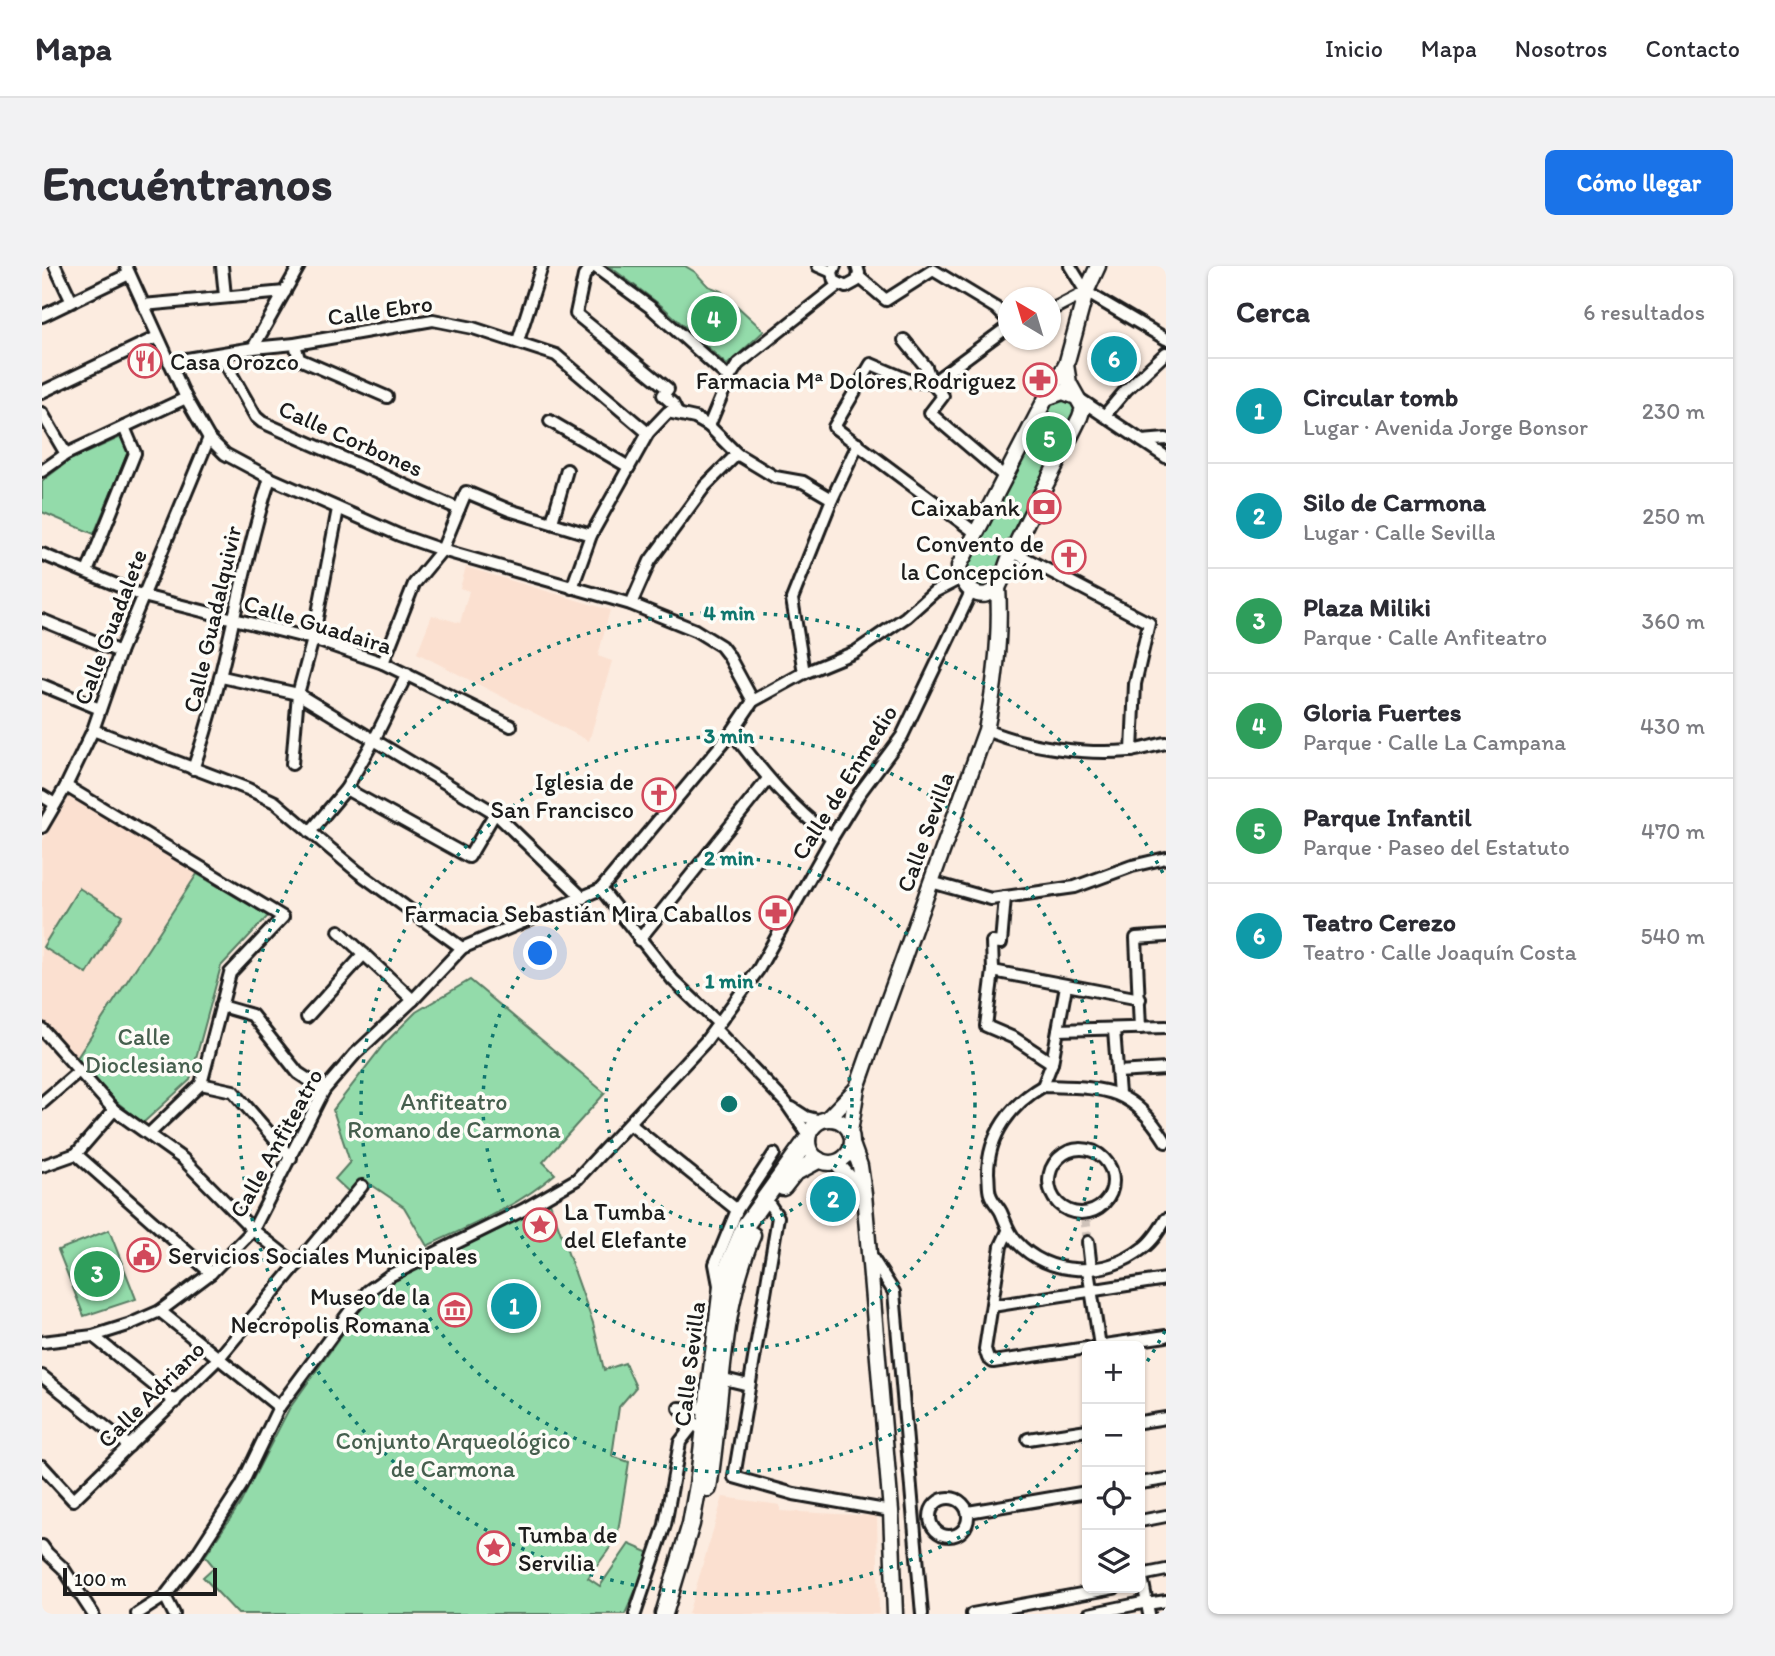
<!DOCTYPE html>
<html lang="es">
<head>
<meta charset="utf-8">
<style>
	body { margin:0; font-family:Itim,sans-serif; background:#f2f2f3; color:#2b2b33 }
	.controls { position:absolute; right:21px; bottom:21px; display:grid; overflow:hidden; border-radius:10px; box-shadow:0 2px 5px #0004 }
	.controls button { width:63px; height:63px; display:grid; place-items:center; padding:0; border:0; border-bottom:2px solid #e1e1e2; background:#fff; color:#2b2b33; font:35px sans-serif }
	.compass { position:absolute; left:956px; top:21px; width:63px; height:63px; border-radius:50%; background:#fff; box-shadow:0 2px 5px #0004; rotate:322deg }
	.scale { position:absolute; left:21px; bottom:18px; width:154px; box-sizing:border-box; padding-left:7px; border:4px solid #1c1c1c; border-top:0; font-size:19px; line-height:24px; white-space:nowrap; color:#1c1c1c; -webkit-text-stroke:5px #fdfcf7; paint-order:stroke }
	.you { position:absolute; left:499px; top:688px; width:24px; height:24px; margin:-18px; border:5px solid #fff; border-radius:50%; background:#1a73e8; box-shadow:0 0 0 10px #1a73e833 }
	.badge { display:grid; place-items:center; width:46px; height:46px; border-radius:50%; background:#1a73e8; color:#fff; font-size:23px; font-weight:700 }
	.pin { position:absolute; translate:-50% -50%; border:4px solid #fff; box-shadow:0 2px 7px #0006 }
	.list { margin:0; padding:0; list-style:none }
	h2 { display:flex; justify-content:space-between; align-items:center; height:91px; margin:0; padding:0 28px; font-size:30px }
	h2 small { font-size:23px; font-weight:400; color:#7c7c81 }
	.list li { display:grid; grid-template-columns:46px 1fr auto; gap:21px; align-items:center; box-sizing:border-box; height:105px; padding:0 28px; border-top:2px solid #e1e1e2 }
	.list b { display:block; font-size:26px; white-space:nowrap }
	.list p { margin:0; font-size:23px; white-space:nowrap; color:#7c7c81 }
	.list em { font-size:23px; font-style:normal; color:#7c7c81 }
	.icon { flex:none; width:38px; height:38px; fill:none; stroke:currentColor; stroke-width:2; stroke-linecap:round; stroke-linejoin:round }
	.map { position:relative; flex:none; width:1124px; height:1348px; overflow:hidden; border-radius:10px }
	header { display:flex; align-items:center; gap:42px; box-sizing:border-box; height:98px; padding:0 35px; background:#fff; border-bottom:2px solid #e1e1e2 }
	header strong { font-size:33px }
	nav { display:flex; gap:38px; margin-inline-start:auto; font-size:24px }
	.intro { display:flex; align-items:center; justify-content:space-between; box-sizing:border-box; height:168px; padding:0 42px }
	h1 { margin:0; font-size:49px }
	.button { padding:18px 32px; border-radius:10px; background:#1a73e8; color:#fff; font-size:24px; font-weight:700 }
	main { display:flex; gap:42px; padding:0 42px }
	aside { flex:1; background:#fff; border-radius:10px; box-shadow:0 2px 5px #0004 }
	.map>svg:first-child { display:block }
	.built { fill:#fbe0d0 }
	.green { fill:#93dbaa; stroke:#587c63; stroke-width:2 }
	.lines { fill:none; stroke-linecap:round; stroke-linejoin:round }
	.minor-tunnel { stroke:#cfc2b9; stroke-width:10; stroke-dasharray:10 5; stroke-linecap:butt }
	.minor-casing { stroke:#1c1c1c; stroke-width:16 }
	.major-casing { stroke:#1c1c1c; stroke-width:19 }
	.highway-casing { stroke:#1c1c1c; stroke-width:21 }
	.minor { stroke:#fdfcf7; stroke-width:10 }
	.major { stroke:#fdfcf7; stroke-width:14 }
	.highway { stroke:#fdfcf7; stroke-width:16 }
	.ring { fill:none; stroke:#0f766e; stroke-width:3.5; stroke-dasharray:3.5 7 }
	.labels { text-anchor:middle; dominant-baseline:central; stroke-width:7; stroke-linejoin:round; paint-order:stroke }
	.street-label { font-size:24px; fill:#1c1c1c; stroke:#fdfcf7 }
	.poi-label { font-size:24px; fill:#1c1c1c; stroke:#fdfcf7; text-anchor:end }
	.park-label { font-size:24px; fill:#465f4e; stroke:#fdfcf7 }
	.centre { fill:#0f766e; stroke:#fdfcf7; stroke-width:3.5 }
	.ring-label { font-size:21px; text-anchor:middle; font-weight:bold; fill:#0f766e; stroke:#fdfcf7; stroke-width:7; stroke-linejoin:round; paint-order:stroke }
</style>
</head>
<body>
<header>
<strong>Mapa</strong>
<nav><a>Inicio</a><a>Mapa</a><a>Nosotros</a><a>Contacto</a></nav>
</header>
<div class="intro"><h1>Encuéntranos</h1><a class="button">Cómo llegar</a></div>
<main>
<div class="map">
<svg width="1124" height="1348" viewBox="0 0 1124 1348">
	<rect width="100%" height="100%" fill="#fcece0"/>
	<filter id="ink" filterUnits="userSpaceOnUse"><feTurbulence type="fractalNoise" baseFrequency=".0143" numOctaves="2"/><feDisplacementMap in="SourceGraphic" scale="14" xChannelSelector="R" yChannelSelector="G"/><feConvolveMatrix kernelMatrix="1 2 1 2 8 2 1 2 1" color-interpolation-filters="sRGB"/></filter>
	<g filter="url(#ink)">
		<g class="built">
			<polygon points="424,301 568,344 556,390 570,395 547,475 375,387 390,349 418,357 427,325 418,322"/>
			<polygon points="27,530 155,608 35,792 0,753 0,576"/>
			<polygon points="681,1231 738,1239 738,1245 835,1250 837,1348 646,1348"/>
		</g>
		<g class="green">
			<polygon points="567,0 643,0 653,6 666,20 679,25 722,65 685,99 621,41"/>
			<polygon points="1029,132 1036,148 952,318 944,323 933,323 922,301 1007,135"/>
			<polygon points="79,171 86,186 52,268 0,246 0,215 28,194"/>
			<polygon points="155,608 226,650 179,700 148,814 101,857 71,833 35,792"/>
			<polygon points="37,622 80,649 45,708 1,681"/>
			<path d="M428,714L563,827L501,896L513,908C475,941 430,959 385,980L362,941L321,913L308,927L293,913L308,896L291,844L342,778L374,746Z"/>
			<polygon points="508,937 551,1057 562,1104 583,1097 594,1121 577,1141 570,1190 587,1196 575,1272 546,1312 558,1320 587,1278 610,1288 583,1348 196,1348 161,1311 172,1301 163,1290 198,1238 247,1143 314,1049 329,1032 348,1017"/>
			<polygon points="67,964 94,1033 42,1050 16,984"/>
		</g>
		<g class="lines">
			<polyline class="minor-tunnel" points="1043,951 1046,976"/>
			<defs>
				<g id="minor">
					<polyline points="13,0 30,36"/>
					<polyline points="84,0 144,132 167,172 183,188 228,212 357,269 400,284 589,338 653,364 679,380 686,389 711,435"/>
					<polyline points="180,0 183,30"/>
					<polyline points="550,0 542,10 534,48 626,123 621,129 631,138 636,148"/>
					<polyline points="552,0 608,41 687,112"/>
					<polyline points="776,0 790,6"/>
					<polyline points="793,0 790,6 792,15 804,21 815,15 817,7 815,0"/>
					<polyline points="1028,0 1044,26 1124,73"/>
					<polyline points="817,11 844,34 891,4 954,42 967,55"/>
					<polyline points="101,39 243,26"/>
					<polyline points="1009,44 1044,26"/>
					<polyline points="0,50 87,8"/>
					<polyline points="862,74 884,101 890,117 901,130 888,147 963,211"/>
					<polyline points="476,75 500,0"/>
					<polyline points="253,78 257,93 345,131"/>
					<polyline points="211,82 257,0"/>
					<polyline points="178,88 214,151 220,156 417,243"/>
					<polyline points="127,96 211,82 253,78 391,54 431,62 514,89 606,167"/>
					<polyline points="890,117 869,115 829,98 792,161 934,267"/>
					<polyline points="890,117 967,60"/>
					<polyline points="0,126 115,71"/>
					<polyline points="1036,132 1124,191"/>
					<polyline points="0,147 24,188"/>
					<polyline points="1063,149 1084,124 1124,87"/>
					<polyline points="508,155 587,201"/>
					<polyline points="667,160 687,112 696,98 796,19"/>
					<polyline points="1100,175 1124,173"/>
					<polyline points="0,205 24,188 144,132"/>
					<polyline points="510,256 525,204"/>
					<polyline points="973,280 977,289 1107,357 1093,418 1090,485"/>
					<polyline points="0,288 101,330 271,373 341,397 469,460"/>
					<polyline points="45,306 93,187 82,161"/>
					<polyline points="530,322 549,269 606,167 626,146 653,152 667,160 695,188 733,211 761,216 790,233"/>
					<polyline points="589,338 608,295 663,220 695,188"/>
					<polyline points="0,354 78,386"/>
					<polyline points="341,397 372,318 400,284 424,226 467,244 549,269"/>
					<polyline points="762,407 750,333 790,233 816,178"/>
					<polyline points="180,411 256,428 332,474 453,547 541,632"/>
					<polyline points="0,419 58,443"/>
					<polyline points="51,464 206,523 233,536 316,606 420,682"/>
					<path d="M944,464C984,481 1043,489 1087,485C1099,484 1112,479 1124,477"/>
					<path d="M690,466C722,508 748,540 790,572"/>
					<polyline points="250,498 256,428 271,373 296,243"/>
					<path d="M151,503C185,408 197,307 228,212"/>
					<polyline points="24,520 241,651 188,707 159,818 107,868"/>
					<polyline points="304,523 427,591 453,547"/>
					<polyline points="0,530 13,538"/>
					<polyline points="0,561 24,520 51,464 78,386 167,172"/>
					<polyline points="268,566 304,523 332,474 365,408"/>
					<polyline points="889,616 949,633 1033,621 1090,600 1124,592"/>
					<polyline points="559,623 631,714 676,757"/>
					<polyline points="963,631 959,677 950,676 951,705 944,760 972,772 1010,797"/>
					<polyline points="297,665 371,734"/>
					<polyline points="597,674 726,513"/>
					<polyline points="951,705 1098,733"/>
					<polyline points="179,740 210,749 256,807 282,824"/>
					<polyline points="265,751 322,688"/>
					<polyline points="1098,762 1094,672 1124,670"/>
					<polyline points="0,763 72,844 141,893 211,964 255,999"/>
					<polyline points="673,763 744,837 766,869"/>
					<polyline points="1016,764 1124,761"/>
					<polyline points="1072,764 1077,828"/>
					<polyline points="1076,806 1124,803"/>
					<polyline points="159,818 191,825 249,892"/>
					<path d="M1001,820C969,838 946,869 946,907C947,914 946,922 948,928C950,935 956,940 959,946C964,957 966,966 974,975C1006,1011 1064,1012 1101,982C1111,975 1118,963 1124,953"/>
					<path d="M1001,820C1062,822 1088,819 1124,876"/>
					<polyline points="1001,820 1010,797 1024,720"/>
					<polyline points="0,837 37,805"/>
					<polyline points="750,842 764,851 779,855"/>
					<polyline points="588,858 695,944 673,998 677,1019"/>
					<circle cx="1039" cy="915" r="32"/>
					<polyline points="34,888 169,1007"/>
					<polyline points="0,900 34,888 72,844"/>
					<polyline points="728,939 736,951 692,1211 752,1228 849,1245"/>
					<polyline points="695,944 732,888"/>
					<polyline points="966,965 959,980 943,1083 946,1092 951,1096 1045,1082"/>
					<polyline points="1046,976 1049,1003"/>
					<polyline points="829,990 852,1026 880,1348"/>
					<polyline points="1046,1004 1058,1080"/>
					<polyline points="950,1040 1124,1013"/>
					<polyline points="118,1045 237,1141"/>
					<polyline points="51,1070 133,1136"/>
					<polyline points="0,1076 51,1070 86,1059 118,1045 169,1007 211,964 282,824 313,788 371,734 420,682 559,623 690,466 711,435 762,407 813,386 864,351 892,326 917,313"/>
					<polyline points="1056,1080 1124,1070"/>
					<polyline points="0,1110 87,1180"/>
					<polyline points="678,1112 707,1119"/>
					<polyline points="1098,1156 1124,1152"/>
					<polyline points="657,1162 637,1142 658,1143 665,1140"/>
					<polyline points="986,1173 1045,1164"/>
					<polyline points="0,1200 31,1234 176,1093 320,920"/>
					<polyline points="1098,1217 1124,1213"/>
					<circle cx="907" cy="1251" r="19"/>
					<polyline points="926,1246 1045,1226"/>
					<polyline points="1098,1255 1124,1250"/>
					<polyline points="0,1280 5,1287 21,1302 51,1348"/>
					<polyline points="1098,1301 1107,1348"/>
					<polyline points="1099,1309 1124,1304"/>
					<polyline points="123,1330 132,1348"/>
					<polyline points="1105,1338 1124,1335"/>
					<polyline points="95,1348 123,1330 151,1294 199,1220 237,1141 308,1045 326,1025 347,1010 481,944 535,913 663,776 716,704 790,572 817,528 860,470 929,326"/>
					<polyline points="593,1348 623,1259 638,1176 652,1158"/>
					<polyline points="930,1348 1072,1322"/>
					<polyline points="1047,1348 1105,1336"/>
				</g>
				<g id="major">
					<path d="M1024,99L1027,117L1041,142L1038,151C1015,198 990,244 968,291C963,299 962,314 956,321C939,340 918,321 917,300L1004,132L1021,126L1034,131"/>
					<polyline points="1004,132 1024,99 1044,26 1056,0"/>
					<circle cx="788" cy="875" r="22"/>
					<polyline points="785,853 815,822"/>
					<path d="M808,866L815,822L828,785L944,464C954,415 959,370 956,321"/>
					<polyline points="810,878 818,900 822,928 849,1245 853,1348"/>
					<polyline points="794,897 821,927"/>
				</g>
				<g id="highway">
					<polyline points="741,921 752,907 776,894"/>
					<path d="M666,1222C680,1137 676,1049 710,969"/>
					<polyline points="622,1348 649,1258 656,1219 681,1012 703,960 765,874"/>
				</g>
			</defs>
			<use href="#minor" class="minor-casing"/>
			<use href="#major" class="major-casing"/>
			<use href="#highway" class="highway-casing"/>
			<use href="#minor" class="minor"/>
			<use href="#major" class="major"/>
			<use href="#highway" class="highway"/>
		</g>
	</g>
	<g class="ring">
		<circle cx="687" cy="838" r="123"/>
		<circle cx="687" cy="838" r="246"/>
		<circle cx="687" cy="838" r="368"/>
		<path d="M1123 1065A491 491 0 0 1 1099 1105M1043 1176A491 491 0 1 1 1123 611"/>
	</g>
	<defs>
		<symbol id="restaurant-ring" viewBox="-11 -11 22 22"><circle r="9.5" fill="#fdfcf7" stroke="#d1495b" stroke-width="1.5"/><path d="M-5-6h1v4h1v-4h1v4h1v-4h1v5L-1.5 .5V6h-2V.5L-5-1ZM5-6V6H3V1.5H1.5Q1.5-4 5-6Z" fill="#d1495b"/></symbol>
		<symbol id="pharmacy-ring" viewBox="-11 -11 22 22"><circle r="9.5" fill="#fdfcf7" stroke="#d1495b" stroke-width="1.5"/><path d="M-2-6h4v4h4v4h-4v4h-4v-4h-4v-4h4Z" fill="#d1495b"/></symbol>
		<symbol id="bank-ring" viewBox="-11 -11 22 22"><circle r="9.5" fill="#fdfcf7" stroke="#d1495b" stroke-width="1.5"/><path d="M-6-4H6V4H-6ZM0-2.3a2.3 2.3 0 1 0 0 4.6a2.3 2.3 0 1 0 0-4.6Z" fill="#d1495b"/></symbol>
		<symbol id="church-ring" viewBox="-11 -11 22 22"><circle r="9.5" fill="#fdfcf7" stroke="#d1495b" stroke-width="1.5"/><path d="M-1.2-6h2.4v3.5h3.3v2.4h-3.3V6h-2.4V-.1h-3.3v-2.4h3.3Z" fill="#d1495b"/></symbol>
		<symbol id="sight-ring" viewBox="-11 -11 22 22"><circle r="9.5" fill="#fdfcf7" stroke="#d1495b" stroke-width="1.5"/><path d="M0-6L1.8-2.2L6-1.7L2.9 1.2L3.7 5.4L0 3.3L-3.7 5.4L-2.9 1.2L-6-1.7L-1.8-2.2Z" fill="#d1495b"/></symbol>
		<symbol id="civic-ring" viewBox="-11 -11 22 22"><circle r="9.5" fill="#fdfcf7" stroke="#d1495b" stroke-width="1.5"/><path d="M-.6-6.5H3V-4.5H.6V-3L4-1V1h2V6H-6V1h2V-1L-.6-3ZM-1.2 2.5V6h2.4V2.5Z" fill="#d1495b"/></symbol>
		<symbol id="museum-ring" viewBox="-11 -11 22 22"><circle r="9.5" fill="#fdfcf7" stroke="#d1495b" stroke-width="1.5"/><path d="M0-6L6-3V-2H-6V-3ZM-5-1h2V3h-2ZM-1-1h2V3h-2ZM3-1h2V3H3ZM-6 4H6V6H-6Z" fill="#d1495b"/></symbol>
	</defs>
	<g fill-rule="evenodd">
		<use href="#restaurant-ring" x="84" y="76" width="38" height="38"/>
		<use href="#pharmacy-ring" x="979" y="95" width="38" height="38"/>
		<use href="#bank-ring" x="983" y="222" width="38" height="38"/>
		<use href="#church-ring" x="1008" y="272" width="38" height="38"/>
		<use href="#church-ring" x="598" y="510" width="38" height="38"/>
		<use href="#pharmacy-ring" x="715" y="628" width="38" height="38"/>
		<use href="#sight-ring" x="479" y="940" width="38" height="38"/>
		<use href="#civic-ring" x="83" y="970" width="38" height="38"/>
		<use href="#museum-ring" x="394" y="1025" width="38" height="38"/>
		<use href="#sight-ring" x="433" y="1263" width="38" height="38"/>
	</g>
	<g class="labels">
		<g class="street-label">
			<text transform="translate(338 44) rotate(-8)">Calle Ebro</text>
			<text transform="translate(309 172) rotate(24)">Calle Corbones</text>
			<text transform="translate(170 353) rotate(-77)">Calle Guadalquivir</text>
			<text transform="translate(276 358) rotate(17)">Calle Guadaira</text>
			<text transform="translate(68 361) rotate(-69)">Calle Guadalete</text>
			<text transform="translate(802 516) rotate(-58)">Calle de Enmedio</text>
			<text transform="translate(883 566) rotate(-70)">Calle Sevilla</text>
			<text transform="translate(234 877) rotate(-61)">Calle Anfiteatro</text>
			<text transform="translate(647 1098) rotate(-83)">Calle Sevilla</text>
			<text transform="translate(109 1128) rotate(-45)">Calle Adriano</text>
		</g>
		<g class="poi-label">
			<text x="128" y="95" text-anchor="start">Casa Orozco</text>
			<text x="974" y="114">Farmacia Mª Dolores Rodriguez</text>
			<text x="978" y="241">Caixabank</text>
			<text x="1002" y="277">Convento de<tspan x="1002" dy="28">la Concepción</tspan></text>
			<text x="592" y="515">Iglesia de<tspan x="592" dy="28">San Francisco</tspan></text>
			<text x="710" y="647">Farmacia Sebastián Mira Caballos</text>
			<text x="522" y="945" text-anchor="start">La Tumba<tspan x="522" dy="28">del Elefante</tspan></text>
			<text x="126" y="989" text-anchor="start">Servicios Sociales Municipales</text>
			<text x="388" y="1030">Museo de la<tspan x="388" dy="28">Necropolis Romana</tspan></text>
			<text x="476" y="1268" text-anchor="start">Tumba de<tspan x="476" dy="28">Servilia</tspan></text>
		</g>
		<g class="park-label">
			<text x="102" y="770">Calle<tspan x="102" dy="28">Dioclesiano</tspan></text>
			<text x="412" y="835">Anfiteatro<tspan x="412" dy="28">Romano de Carmona</tspan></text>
			<text x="411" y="1174">Conjunto Arqueológico<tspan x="411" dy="28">de Carmona</tspan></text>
		</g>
	</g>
	<circle cx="687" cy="838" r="10" class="centre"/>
	<g class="ring-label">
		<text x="687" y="354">4 min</text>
		<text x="687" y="477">3 min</text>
		<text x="687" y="599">2 min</text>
		<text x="687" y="722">1 min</text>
	</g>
</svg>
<div class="controls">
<button>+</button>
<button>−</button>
<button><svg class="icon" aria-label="locate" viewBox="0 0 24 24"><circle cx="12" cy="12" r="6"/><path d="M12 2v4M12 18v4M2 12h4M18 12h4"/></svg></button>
<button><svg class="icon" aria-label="layers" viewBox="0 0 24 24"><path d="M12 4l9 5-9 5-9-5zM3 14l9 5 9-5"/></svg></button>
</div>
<svg class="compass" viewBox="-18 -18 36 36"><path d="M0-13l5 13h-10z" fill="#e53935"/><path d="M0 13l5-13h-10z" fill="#7c7c81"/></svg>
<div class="scale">100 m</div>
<div class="you"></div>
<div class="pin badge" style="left:472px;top:1040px;background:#0f9aa8">1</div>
<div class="pin badge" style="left:791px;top:933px;background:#0f9aa8">2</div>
<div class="pin badge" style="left:55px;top:1008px;background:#2e9e5b">3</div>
<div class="pin badge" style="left:672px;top:53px;background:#2e9e5b">4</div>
<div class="pin badge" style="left:1007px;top:173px;background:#2e9e5b">5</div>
<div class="pin badge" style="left:1072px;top:93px;background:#0f9aa8">6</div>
</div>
<aside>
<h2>Cerca<small>6 resultados</small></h2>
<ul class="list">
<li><span class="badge" style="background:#0f9aa8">1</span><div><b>Circular tomb</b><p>Lugar · Avenida Jorge Bonsor</p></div><em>230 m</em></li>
<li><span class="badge" style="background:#0f9aa8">2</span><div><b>Silo de Carmona</b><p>Lugar · Calle Sevilla</p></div><em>250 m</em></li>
<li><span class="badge" style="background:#2e9e5b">3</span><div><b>Plaza Miliki</b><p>Parque · Calle Anfiteatro</p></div><em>360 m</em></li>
<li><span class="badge" style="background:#2e9e5b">4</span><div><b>Gloria Fuertes</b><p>Parque · Calle La Campana</p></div><em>430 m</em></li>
<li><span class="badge" style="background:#2e9e5b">5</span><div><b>Parque Infantil</b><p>Parque · Paseo del Estatuto</p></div><em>470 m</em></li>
<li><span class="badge" style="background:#0f9aa8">6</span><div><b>Teatro Cerezo</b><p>Teatro · Calle Joaquín Costa</p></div><em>540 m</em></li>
</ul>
</aside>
</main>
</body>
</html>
